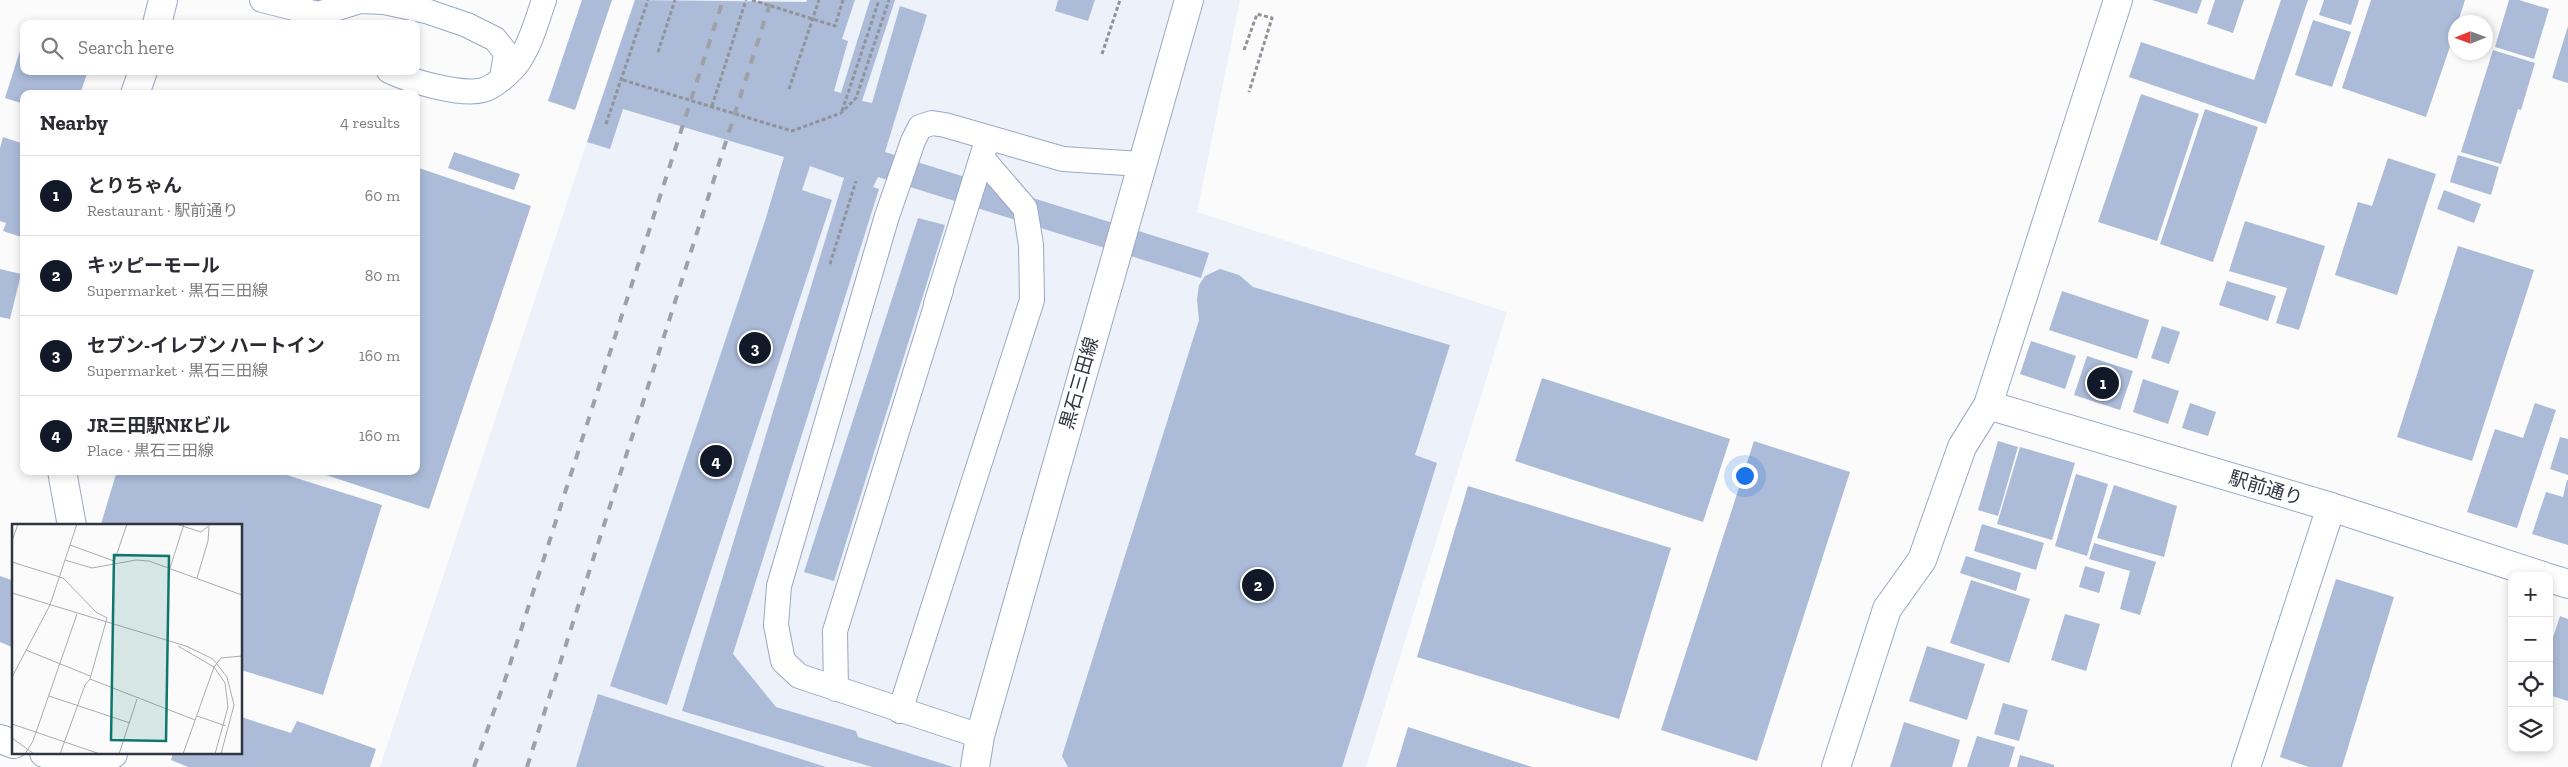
<!DOCTYPE html>
<html lang="en">
<head>
<meta charset="utf-8">
<style>
	body { margin:0; font-family:"Zilla Slab","Noto Sans JP",serif; background:#f2f2f3; color:#2b2b33 }
	.controls { position:absolute; right:15px; bottom:15px; display:grid; overflow:hidden; border-radius:10px; box-shadow:0 2px 8px #0003 }
	.controls button { width:45px; height:45px; display:grid; place-items:center; padding:0; border:0; border-bottom:1px solid #e1e1e2; background:#fff; color:#2b2b33; font:25px sans-serif }
	.compass { position:absolute; left:2448px; top:15px; width:45px; height:45px; border-radius:50%; background:#fff; box-shadow:0 2px 8px #0003; rotate:269deg }
	.you { position:absolute; left:1744px; top:475px; width:18px; height:18px; margin:-12px; border:4px solid #fff; border-radius:50%; background:#1a73e8; box-shadow:0 0 0 8px #1a73e833 }
	.badge { display:grid; place-items:center; width:32px; height:32px; border-radius:50%; background:#111827; color:#fff; font-size:16px; font-weight:700 }
	.pin { position:absolute; translate:-50% -50%; border:2px solid #fff; box-shadow:0 1px 5px #0006 }
	.list { margin:0; padding:0; list-style:none }
	h2 { display:flex; justify-content:space-between; align-items:center; height:65px; margin:0; padding:0 20px; font-size:21px }
	h2 small { font-size:16px; font-weight:400; color:#7c7c81 }
	.list li { display:grid; grid-template-columns:32px 1fr auto; gap:15px; align-items:center; box-sizing:border-box; height:80px; padding:0 20px; border-top:1px solid #e1e1e2 }
	.list b { display:block; font-size:19px; white-space:nowrap }
	.list p { margin:0; font-size:16px; white-space:nowrap; color:#7c7c81 }
	.list em { font-size:16px; font-style:normal; color:#7c7c81 }
	.icon { flex:none; width:28px; height:28px; fill:none; stroke:currentColor; stroke-width:2; stroke-linecap:round; stroke-linejoin:round }
	.map { position:relative; flex:none; width:2568px; height:767px; overflow:hidden }
	.search { position:absolute; background:#fff; box-shadow:0 2px 8px #0003; left:20px; top:20px; width:400px; height:55px; display:flex; align-items:center; gap:12px; box-sizing:border-box; padding:0 18px; border-radius:10px; color:#7c7c81; font-size:19px }
	.panel { position:absolute; background:#fff; box-shadow:0 2px 8px #0003; left:20px; top:90px; width:400px; height:385px; border-radius:10px }
	.map>svg:first-child { display:block }
	.built { fill:#edf1f9 }
	.building { fill:#abbbd8 }
	.lines { fill:none; stroke-linecap:round; stroke-linejoin:round }
	.lane-casing { stroke:#99a8c5; stroke-width:26 }
	.street-casing { stroke:#99a8c5; stroke-width:30 }
	.secondary-casing { stroke:#99a8c5; stroke-width:30 }
	.path { stroke:#90939a; stroke-width:3; stroke-dasharray:4 2.5; stroke-linecap:butt }
	.lane { stroke:#fff; stroke-width:24 }
	.street { stroke:#fff; stroke-width:28 }
	.secondary { stroke:#fff; stroke-width:28 }
	.rail { stroke:#9fa1a7; stroke-width:4; stroke-dasharray:9 9; stroke-linecap:butt }
	.labels { text-anchor:middle; dominant-baseline:central; stroke-width:4; stroke-linejoin:round; paint-order:stroke }
	.street-label { font-size:19px; fill:#2f3541; stroke:#fff }
	.inset-road { fill:none; stroke:#a9acb1; stroke-width:1 }
	.view { fill:#0f766e; fill-opacity:0.15; stroke:#0f766e; stroke-width:2.5 }
	.inset-edge { fill:none; stroke:#2f3541; stroke-width:2.5 }
</style>
</head>
<body>
<div class="map">
<svg width="2568" height="767" viewBox="0 0 2568 767">
	<rect width="100%" height="100%" fill="#fbfbfb"/>
	<polygon class="built" points="634,0 1240,0 1197,212 1507,312 1366,767 380,767"/>
	<g class="building">
		<polygon points="582,0 612,0 575,110 548,101"/>
		<polygon points="635,0 806,2 807,0 855,0 842,39 848,41 834,91 841,93 870,0 895,0 862,101 872,103 900,6 927,15 885,152 1209,253 1201,278 878,177 873,187 879,189 733,654 776,707 856,731 858,737 953,767 872,767 682,711 844,178 810,166 802,190 832,200 667,705 610,686 765,221 784,157 623,109 610,149 587,142"/>
		<polygon points="1058,0 1095,0 1088,21 1055,11"/>
		<polygon points="2152,0 2202,0 2197,14"/>
		<polygon points="2215,0 2244,0 2233,33 2207,24"/>
		<polygon points="2281,0 2308,0 2266,124 2129,77 2141,42 2254,80"/>
		<polygon points="2324,0 2359,0 2351,25 2319,15"/>
		<polygon points="2371,0 2465,0 2458,22 2456,22 2456,29 2426,117 2342,88"/>
		<polygon points="2509,0 2519,0 2549,9 2534,59 2495,47"/>
		<polygon points="2313,20 2351,32 2332,87 2295,75"/>
		<polygon points="2568,26 2568,83 2552,78"/>
		<polygon points="23,41 24,71 88,71 80,94 24,94 24,104 5,98"/>
		<polygon points="2493,50 2535,63 2521,110 2518,109 2501,164 2461,152"/>
		<polygon points="2141,94 2199,114 2157,241 2098,222"/>
		<polygon points="2205,109 2258,127 2213,262 2160,244"/>
		<polygon points="3,137 24,144 24,238 3,231 6,223 0,221 0,148"/>
		<polygon points="454,152 520,174 514,190 448,168"/>
		<polygon points="2458,155 2499,167 2491,195 2450,182"/>
		<polygon points="2388,158 2436,174 2397,295 2335,275 2358,202 2372,206"/>
		<polygon points="416,167 531,206 429,509 317,472 416,471"/>
		<polygon points="2444,190 2481,204 2474,223 2437,209"/>
		<polygon points="918,218 945,225 834,581 804,572"/>
		<polygon points="2245,221 2325,246 2299,330 2276,323 2287,288 2229,271"/>
		<polygon points="2458,246 2534,270 2472,461 2397,437"/>
		<polygon points="0,269 21,274 10,319 0,317"/>
		<polygon points="1220,269 1239,275 1253,287 1450,345 1415,455 1437,463 1342,767 1068,767 1062,756 1199,320 1197,300 1199,285 1205,276"/>
		<polygon points="2227,281 2276,296 2268,321 2219,305"/>
		<polygon points="2062,291 2149,320 2137,359 2049,330"/>
		<polygon points="2162,326 2180,332 2169,364 2151,358"/>
		<polygon points="2031,341 2076,356 2065,389 2020,374"/>
		<polygon points="2087,356 2133,371 2120,410 2074,395"/>
		<polygon points="1542,378 1730,439 1703,522 1515,461"/>
		<polygon points="2143,379 2179,391 2168,424 2133,412"/>
		<polygon points="2190,403 2216,412 2208,436 2182,428"/>
		<polygon points="2535,403 2556,410 2517,528 2467,512 2495,429 2523,438"/>
		<polygon points="2560,437 2568,439 2568,475 2550,469"/>
		<polygon points="1754,441 1850,472 1757,761 1661,730"/>
		<polygon points="1998,441 2018,447 1998,516 1978,510"/>
		<polygon points="2020,447 2075,463 2052,540 1997,524"/>
		<polygon points="117,471 274,471 382,505 323,695 241,670 241,526 101,524"/>
		<polygon points="2076,474 2108,484 2087,556 2055,546"/>
		<polygon points="2567,480 2568,480 2568,545 2532,534 2546,492 2563,497"/>
		<polygon points="2114,485 2177,506 2164,557 2097,538"/>
		<polygon points="1468,486 1671,548 1619,719 1417,657"/>
		<polygon points="1982,524 2044,543 2036,570 1974,551"/>
		<polygon points="2094,543 2156,562 2140,615 2120,609 2130,571 2089,559"/>
		<polygon points="1966,556 2021,573 2016,591 1960,573"/>
		<polygon points="2085,566 2105,572 2099,593 2079,587"/>
		<polygon points="0,576 14,581 14,648 0,642"/>
		<polygon points="2336,579 2394,597 2342,767 2309,767 2280,757"/>
		<polygon points="1971,580 2030,599 2009,663 1950,643"/>
		<polygon points="2065,614 2100,624 2086,671 2051,660"/>
		<polygon points="2560,616 2568,619 2568,701 2549,695 2549,650"/>
		<polygon points="1927,646 1985,664 1967,720 1909,701"/>
		<polygon points="598,694 826,767 576,767"/>
		<polygon points="2003,703 2028,710 2019,741 1994,734"/>
		<polygon points="241,717 291,733 297,721 376,749 370,767 188,767 171,760 173,753 241,753"/>
		<polygon points="1904,722 1960,740 1952,767 1890,767"/>
		<polygon points="1408,727 1532,767 1396,767"/>
		<polygon points="1977,736 2015,747 2009,767 1967,767"/>
		<polygon points="2020,755 2054,765 2054,767 2017,767"/>
	</g>
	<g class="lines">
		<defs>
			<g id="lane">
				<polyline points="262,0 318,14 360,1 384,2 426,11 467,25 495,39 506,53 502,78"/>
				<path d="M389,71C410,81 461,96 483,90C495,87 512,71 519,61C531,43 537,20 544,0"/>
				<polyline points="936,304 985,147"/>
				<polyline points="836,689 835,631 941,290"/>
				<polyline points="900,711 1032,300 1031,245 1025,208 982,158"/>
				<polyline points="980,736 799,676 783,661 776,625 779,586 887,216 913,141 920,127 932,123 945,125 1063,159 1141,164"/>
			</g>
			<g id="street">
				<polyline points="157,24 163,0"/>
				<polyline points="135,94 143,71"/>
				<polyline points="1988,405 2118,0"/>
				<polyline points="62,471 72,526"/>
				<polyline points="0,739 14,744"/>
				<polyline points="44,753 82,765 113,754"/>
				<polyline points="2246,767 2331,507"/>
			</g>
			<g id="secondary">
				<polyline points="2549,578 2568,584"/>
				<polyline points="975,767 980,736 1189,0"/>
				<polyline points="1836,767 1887,609 1922,560 1962,447 1988,405 2331,507 2543,576"/>
			</g>
		</defs>
		<use href="#lane" class="lane-casing"/>
		<use href="#street" class="street-casing"/>
		<use href="#secondary" class="secondary-casing"/>
		<g class="path">
			<polyline points="752,0 835,26 843,0"/>
			<polyline points="1244,50 1257,14 1272,18 1249,92"/>
			<polyline points="658,52 675,0"/>
			<polyline points="1102,54 1120,0"/>
			<polyline points="623,80 792,131 841,113 856,98 889,0"/>
			<polyline points="789,89 819,0"/>
			<polyline points="712,106 746,0"/>
			<polyline points="842,111 879,0"/>
			<polyline points="606,124 648,0"/>
			<polyline points="830,264 856,181"/>
		</g>
		<use href="#lane" class="lane"/>
		<use href="#street" class="street"/>
		<use href="#secondary" class="secondary"/>
		<g class="rail">
			<polyline points="474,767 503,686 723,0"/>
			<polyline points="527,767 771,0"/>
		</g>
	</g>
	<g class="labels">
		<g class="street-label">
			<text transform="translate(1079 383) rotate(-74)">黒石三田線</text>
			<text transform="translate(2266 488) rotate(17)">駅前通り</text>
		</g>
	</g>
	<g transform="translate(12 524)">
		<rect width="230" height="230" fill="#fbfbfb"/>
		<path class="inset-road" d="M164,0L189,8L199,0M0,17L6,0M58,21L102,37M53,36L80,44L124,36L137,37L230,71M0,38L51,54L84,88L95,94L78,155M102,38L115,0M158,44L172,0M185,54L196,17L197,3M0,69L174,122L201,135L215,153L222,181L209,230M166,122L202,143L213,159L216,183L203,230M14,126L78,152M0,153L38,81L65,0M78,155L183,196M37,172L118,199M185,192L214,202M0,200L88,230M0,214L22,230M13,230L21,217L65,90M48,230L73,161L78,155M107,230L125,175M171,230L202,143L209,134L230,132"/>
		<path class="view" d="M102,31L157,32L154,217L99,216Z"/>
		<rect width="230" height="230" class="inset-edge"/>
	</g>
</svg>
<div class="controls">
<button>+</button>
<button>−</button>
<button><svg class="icon" aria-label="locate" viewBox="0 0 24 24"><circle cx="12" cy="12" r="6"/><path d="M12 2v4M12 18v4M2 12h4M18 12h4"/></svg></button>
<button><svg class="icon" aria-label="layers" viewBox="0 0 24 24"><path d="M12 4l9 5-9 5-9-5zM3 14l9 5 9-5"/></svg></button>
</div>
<svg class="compass" viewBox="-18 -18 36 36"><path d="M0-13l5 13h-10z" fill="#e53935"/><path d="M0 13l5-13h-10z" fill="#7c7c81"/></svg>
<div class="you"></div>
<div class="pin badge" style="left:2103px;top:383px">1</div>
<div class="pin badge" style="left:1258px;top:585px">2</div>
<div class="pin badge" style="left:755px;top:348px">3</div>
<div class="pin badge" style="left:716px;top:461px">4</div>
<div class="search"><svg class="icon" aria-label="search" viewBox="0 0 24 24"><circle cx="10" cy="10" r="6"/><path d="M15 15l6 6"/></svg>Search here</div>
<section class="panel">
<h2>Nearby<small>4 results</small></h2>
<ul class="list">
<li><span class="badge">1</span><div><b>とりちゃん</b><p>Restaurant · 駅前通り</p></div><em>60 m</em></li>
<li><span class="badge">2</span><div><b>キッピーモール</b><p>Supermarket · 黒石三田線</p></div><em>80 m</em></li>
<li><span class="badge">3</span><div><b>セブン-イレブン ハートイン</b><p>Supermarket · 黒石三田線</p></div><em>160 m</em></li>
<li><span class="badge">4</span><div><b>JR三田駅NKビル</b><p>Place · 黒石三田線</p></div><em>160 m</em></li>
</ul>
</section>
</div>
</body>
</html>
